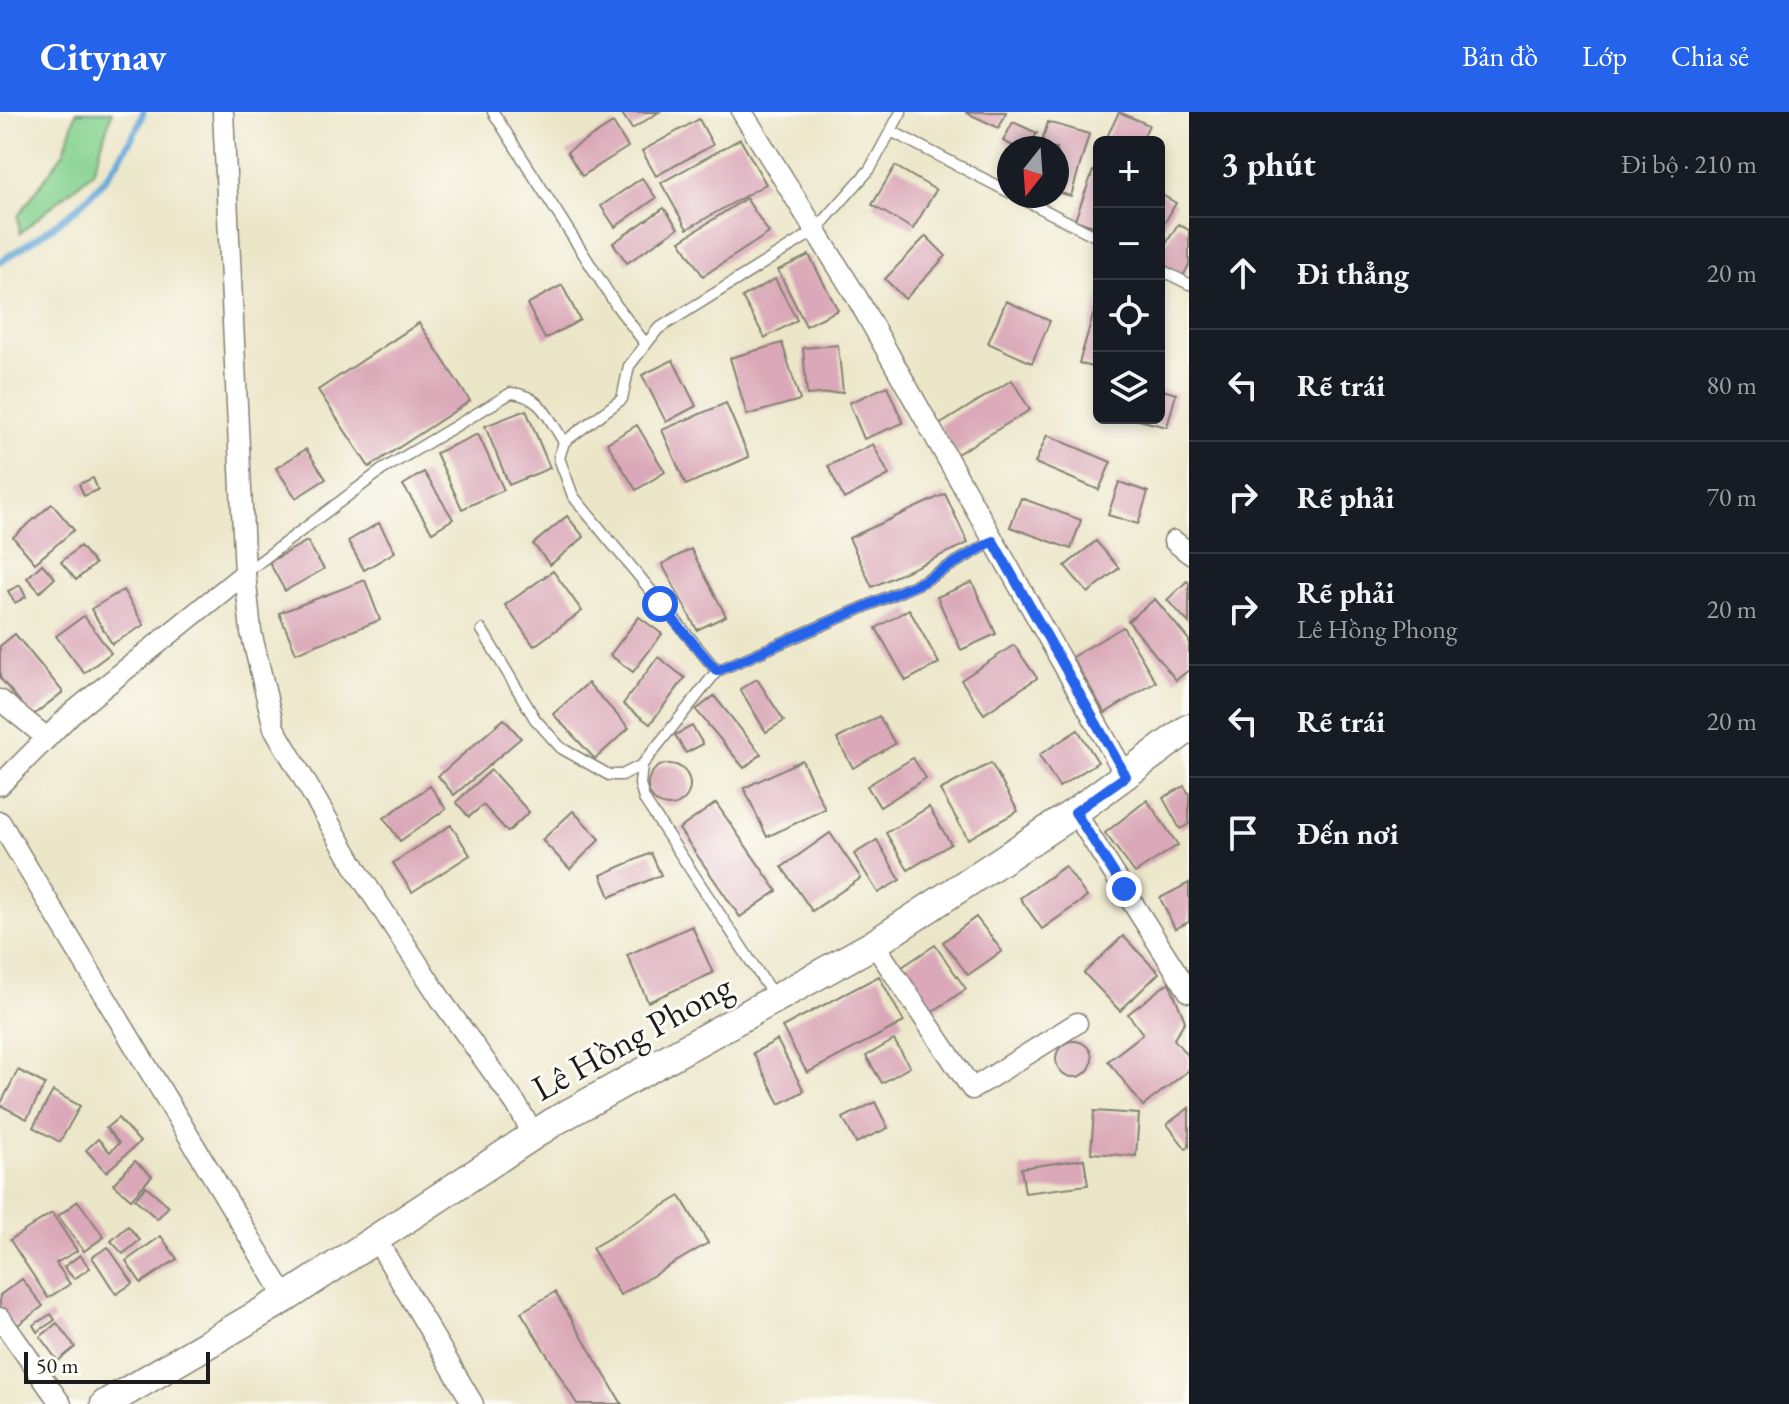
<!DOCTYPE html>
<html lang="vi">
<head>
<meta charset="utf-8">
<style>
	body { margin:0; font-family:"EB Garamond",serif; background:#20242c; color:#f1f3f6 }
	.controls { position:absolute; right:24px; top:24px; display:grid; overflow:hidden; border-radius:12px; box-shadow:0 4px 12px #0003 }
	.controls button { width:72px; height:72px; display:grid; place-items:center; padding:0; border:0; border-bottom:2px solid #363941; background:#171b24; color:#f1f3f6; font:40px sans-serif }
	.compass { position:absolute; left:997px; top:24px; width:72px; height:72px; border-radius:50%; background:#171b24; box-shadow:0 4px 12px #0003; rotate:197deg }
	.scale { position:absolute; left:24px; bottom:20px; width:186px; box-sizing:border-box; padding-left:8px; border:4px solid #1c1c1c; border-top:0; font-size:22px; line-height:28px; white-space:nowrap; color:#1c1c1c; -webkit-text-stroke:6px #fdfcf7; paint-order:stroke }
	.stop { position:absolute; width:24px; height:24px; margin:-18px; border:6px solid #2563eb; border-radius:50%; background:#fff }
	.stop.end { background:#2563eb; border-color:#fff; box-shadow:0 2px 8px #0008 }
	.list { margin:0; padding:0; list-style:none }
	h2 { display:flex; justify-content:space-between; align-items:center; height:104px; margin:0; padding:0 32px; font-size:34px }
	h2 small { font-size:26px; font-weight:400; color:#9ea1a6 }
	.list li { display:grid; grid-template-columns:52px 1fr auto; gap:24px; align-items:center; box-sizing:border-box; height:112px; padding:0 32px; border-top:2px solid #363941 }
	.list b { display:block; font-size:30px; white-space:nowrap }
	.list p { margin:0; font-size:26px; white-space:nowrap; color:#9ea1a6 }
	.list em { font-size:26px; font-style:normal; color:#9ea1a6 }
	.icon { flex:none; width:44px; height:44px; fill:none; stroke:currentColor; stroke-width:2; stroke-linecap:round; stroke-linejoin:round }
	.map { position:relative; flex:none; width:1189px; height:1292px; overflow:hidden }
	header { display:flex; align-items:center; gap:48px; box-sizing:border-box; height:112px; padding:0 40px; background:#2563eb; color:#fff }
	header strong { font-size:38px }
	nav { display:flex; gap:44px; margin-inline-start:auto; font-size:28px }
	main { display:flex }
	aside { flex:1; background:#171b24 }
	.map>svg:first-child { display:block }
	.green { fill:#86d290; stroke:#517756; stroke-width:2 }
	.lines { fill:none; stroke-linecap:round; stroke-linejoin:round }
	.stream { stroke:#62a5d6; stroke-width:7 }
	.building { fill:#daa8b8 }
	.lane-casing { stroke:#848172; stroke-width:13 }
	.street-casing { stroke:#848172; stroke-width:23 }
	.secondary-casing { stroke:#848172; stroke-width:31 }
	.lane { stroke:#fff; stroke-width:10 }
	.street { stroke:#fff; stroke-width:20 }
	.secondary { stroke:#fff; stroke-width:28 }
	.route { stroke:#2563eb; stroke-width:10 }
	.labels { text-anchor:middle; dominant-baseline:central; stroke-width:6; stroke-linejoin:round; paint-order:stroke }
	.street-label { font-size:36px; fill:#1c1c1c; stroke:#fdfcf7 }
</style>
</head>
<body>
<header>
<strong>Citynav</strong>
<nav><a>Bản đồ</a><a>Lớp</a><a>Chia sẻ</a></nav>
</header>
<main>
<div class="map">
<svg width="1189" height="1292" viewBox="0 0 1189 1292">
	<rect width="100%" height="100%" fill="#fdfcf7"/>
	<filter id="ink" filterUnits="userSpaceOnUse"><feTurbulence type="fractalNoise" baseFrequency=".0125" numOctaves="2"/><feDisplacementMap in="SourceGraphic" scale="16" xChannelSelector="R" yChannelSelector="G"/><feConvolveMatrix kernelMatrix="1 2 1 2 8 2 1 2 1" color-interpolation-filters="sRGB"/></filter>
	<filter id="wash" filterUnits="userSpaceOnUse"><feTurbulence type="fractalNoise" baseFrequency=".006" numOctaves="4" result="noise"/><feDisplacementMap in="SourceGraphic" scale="32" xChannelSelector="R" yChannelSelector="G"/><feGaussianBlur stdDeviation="1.8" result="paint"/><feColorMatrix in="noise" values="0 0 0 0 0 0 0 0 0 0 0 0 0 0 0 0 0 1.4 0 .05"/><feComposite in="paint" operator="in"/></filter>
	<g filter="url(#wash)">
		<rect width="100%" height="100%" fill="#ece6c9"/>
		<polygon class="green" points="76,0 112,0 93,60 20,121 18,104 64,40"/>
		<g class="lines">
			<path class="stream" d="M0,150C54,115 95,91 127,34C134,23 140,13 143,0"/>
		</g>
		<g id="blocks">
			<g class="building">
				<polygon points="621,0 659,0 632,17"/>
				<polygon points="965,0 1006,0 999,16"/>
				<polygon points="1119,0 1149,13 1141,30 1112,30 1106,27"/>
				<polygon points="699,7 713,33 656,64 642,39"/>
				<polygon points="1013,10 1037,21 1029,36 1017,36 1003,29"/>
				<polygon points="1048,10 1089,22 1071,84 1057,80 1057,36 1040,36"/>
				<polygon points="613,11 628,35 582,64 567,40"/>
				<polygon points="740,27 766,72 687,117 661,71"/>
				<polygon points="895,54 936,78 913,117 872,93"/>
				<polygon points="1093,59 1099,61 1099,116 1075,108"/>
				<polygon points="642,66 656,86 615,115 601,94"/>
				<polygon points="1159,81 1176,91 1159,121"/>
				<polygon points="746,86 769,121 703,164 680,129"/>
				<polygon points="664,96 678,116 627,151 613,131"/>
				<polygon points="1178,112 1189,118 1189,153 1183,164 1159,150 1159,143"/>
				<polygon points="926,124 946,144 905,187 885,167"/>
				<polygon points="809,143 838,198 806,214 778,158"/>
				<polygon points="775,167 797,208 765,226 742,185"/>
				<polygon points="562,173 580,208 545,227 527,192"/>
				<polygon points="1099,183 1099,257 1079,251"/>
				<polygon points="1006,189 1050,209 1032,251 988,231"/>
				<polygon points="419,211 470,289 369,355 318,278"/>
				<polygon points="782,231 800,288 747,303 730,246"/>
				<polygon points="838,233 843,280 807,283 803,236"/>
				<polygon points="673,248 696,294 666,310 642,263"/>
				<polygon points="1012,268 1030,298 957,342 939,313"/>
				<polygon points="887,274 903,311 864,327 849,291"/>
				<polygon points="1159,277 1176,282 1167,315 1135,307 1159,306"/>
				<polygon points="726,291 749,345 686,373 662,318"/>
				<polygon points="526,298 550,356 509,373 485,314"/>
				<polygon points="637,313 665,360 636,378 607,331"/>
				<polygon points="478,322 504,378 462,397 436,341"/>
				<polygon points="1047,323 1111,350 1099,378 1035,351"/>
				<polygon points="873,332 889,363 844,387 828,354"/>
				<polygon points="306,337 326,367 296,386 276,356"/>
				<polygon points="424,360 453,407 432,420 403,373"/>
				<polygon points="93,366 98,378 84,384 79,372"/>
				<polygon points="1119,370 1148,380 1138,412 1108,403"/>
				<polygon points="945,382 968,431 872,475 849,426"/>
				<polygon points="1021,386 1081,408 1071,437 1010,415"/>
				<polygon points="52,392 74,418 35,451 13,425"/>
				<polygon points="567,404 584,425 550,453 533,432"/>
				<polygon points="379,411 395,440 364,458 348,429"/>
				<polygon points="307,429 324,457 285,479 269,450"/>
				<polygon points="1096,429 1119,456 1088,481 1065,454"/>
				<polygon points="80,434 95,452 76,468 61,450"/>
				<polygon points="691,437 726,504 697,518 662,452"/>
				<polygon points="42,452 55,466 40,480 27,466"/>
				<polygon points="553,459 582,499 534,534 505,493"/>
				<polygon points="365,468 380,508 296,541 279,501"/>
				<polygon points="1187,469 1189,471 1189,511 1167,488"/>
				<polygon points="972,470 996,522 961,538 937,485"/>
				<polygon points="20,473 26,485 15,491 8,479"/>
				<polygon points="123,478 144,513 112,532 91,497"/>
				<polygon points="1155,487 1189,528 1189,558 1176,568 1128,509"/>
				<polygon points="909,497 939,551 906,569 876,516"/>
				<polygon points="84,504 111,541 84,561 56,524"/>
				<polygon points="639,505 662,522 633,560 610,543"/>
				<polygon points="1123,515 1156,570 1105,601 1072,545"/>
				<polygon points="15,522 63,580 32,604 0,566 0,534"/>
				<polygon points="1014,533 1037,566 984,602 961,568"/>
				<polygon points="658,545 685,566 650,612 623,592"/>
				<polygon points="757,567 784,609 766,620 740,577"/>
				<polygon points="588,571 629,616 595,647 553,602"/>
				<polygon points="714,584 761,642 744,656 696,598"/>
				<polygon points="879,604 895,632 853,656 837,627"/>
				<polygon points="504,607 521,626 454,683 438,664"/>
				<polygon points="692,614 703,632 686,641 675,623"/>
				<polygon points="1078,618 1098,650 1059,675 1039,643"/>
				<polygon points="913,646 926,666 880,695 867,674"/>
				<polygon points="802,648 825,697 767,725 744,676"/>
				<polygon points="991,651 1018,699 968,727 940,678"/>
				<circle cx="669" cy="673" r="21"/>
				<polygon points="491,658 529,700 508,720 483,693 469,705 456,690"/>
				<polygon points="430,674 446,697 400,729 384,706"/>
				<polygon points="1184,674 1189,682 1189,712 1180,717 1163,686"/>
				<polygon points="1147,688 1178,733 1135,761 1105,721"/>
				<polygon points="716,691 777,779 740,805 679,717"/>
				<polygon points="929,695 951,732 908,758 886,721"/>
				<polygon points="573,699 600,727 570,757 542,728"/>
				<polygon points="451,713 470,743 412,780 393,751"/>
				<polygon points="830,721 861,766 812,799 782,755"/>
				<polygon points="877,728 900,768 878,781 854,742"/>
				<polygon points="651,741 661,763 610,785 601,763"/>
				<polygon points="1065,754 1087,785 1042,817 1020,786"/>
				<polygon points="1189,771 1189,810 1175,817 1160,786"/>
				<polygon points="976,805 1002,839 968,863 943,830"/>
				<polygon points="692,814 713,861 648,890 627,843"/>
				<polygon points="1123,824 1159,861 1120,899 1084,861"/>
				<polygon points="935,833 966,877 929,902 899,857"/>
				<polygon points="879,864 904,910 807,961 782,915"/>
				<polygon points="1169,870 1185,909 1174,927 1189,946 1189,958 1143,994 1108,949 1143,922 1128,902"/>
				<polygon points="777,928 804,979 780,992 753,941"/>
				<polygon points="894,928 910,955 882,971 866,944"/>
				<circle cx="1074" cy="947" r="18"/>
				<polygon points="18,958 45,972 27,1007 0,993"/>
				<polygon points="53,979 80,994 60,1030 33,1015"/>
				<polygon points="875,990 888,1016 856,1031 843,1006"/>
				<polygon points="1189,996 1189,1035 1186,1037 1167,1012"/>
				<polygon points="1094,999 1139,1002 1136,1044 1091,1041"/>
				<polygon points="118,1006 140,1030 106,1060 86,1038 98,1027 110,1040 119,1031 106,1016"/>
				<polygon points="1084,1047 1088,1073 1025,1081 1021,1056"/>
				<polygon points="135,1049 152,1064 131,1087 113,1072"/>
				<polygon points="146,1074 169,1094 157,1107 135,1087"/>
				<polygon points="680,1084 708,1131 620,1183 592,1136"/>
				<polygon points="78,1089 104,1125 84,1139 58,1104"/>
				<polygon points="52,1101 77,1139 56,1151 70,1172 48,1186 10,1128"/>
				<polygon points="128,1114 140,1128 123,1142 111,1129"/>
				<polygon points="161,1124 177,1147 141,1171 126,1149"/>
				<polygon points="108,1135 133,1171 116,1182 92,1145"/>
				<polygon points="80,1143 90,1156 74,1167 64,1155"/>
				<polygon points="22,1167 43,1194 15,1215 0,1195 0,1183"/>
				<polygon points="555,1180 622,1292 577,1292 521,1200"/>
				<polygon points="51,1202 55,1208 37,1220 33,1213"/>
				<polygon points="57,1211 75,1235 58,1249 40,1225"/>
			</g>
		</g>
	</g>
	<g filter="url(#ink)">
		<use href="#blocks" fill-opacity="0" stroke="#848172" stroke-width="2"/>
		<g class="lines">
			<defs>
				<g id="lane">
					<polyline points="493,0 616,193 645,231"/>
					<polyline points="891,19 1009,80"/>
					<polyline points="1017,84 1099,126"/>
					<polyline points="1159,157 1189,172"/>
					<polyline points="564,330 622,287 629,254 658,217 815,119 870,57 901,0"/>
					<path d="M245,461L382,358L511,281C541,283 549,307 564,330L559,346L573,384L717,559"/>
					<polyline points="482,518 535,607 561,636 609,663 622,663 642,653"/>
					<polyline points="775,886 644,687 640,672 642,653 717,559 922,470 993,429"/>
				</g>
				<g id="street">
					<polyline points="223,0 245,461 251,520 274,616 358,760 444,892 516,992 534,1023"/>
					<polyline points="742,0 856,184 1126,664"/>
					<polyline points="1174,429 1189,441"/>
					<polyline points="0,588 47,626"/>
					<polyline points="0,673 72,601 245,461"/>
					<polyline points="1075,700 1189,880"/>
					<polyline points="0,710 286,1186"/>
					<polyline points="874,832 972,977 1077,911"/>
					<polyline points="376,1127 473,1292"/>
					<polyline points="0,1206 61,1292"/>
				</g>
				<polyline id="secondary" points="105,1292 286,1186 555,1009 874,832 1075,700 1189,616"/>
			</defs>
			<use href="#lane" class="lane-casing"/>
			<use href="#street" class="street-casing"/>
			<use href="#secondary" class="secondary-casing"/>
			<use href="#lane" class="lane"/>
			<use href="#street" class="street"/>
			<use href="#secondary" class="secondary"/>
		</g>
	</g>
	<g class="lines" filter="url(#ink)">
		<polyline class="route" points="660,492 717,559 922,470 993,429 1126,664 1075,700 1124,777"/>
	</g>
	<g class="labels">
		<g class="street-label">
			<text transform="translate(632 925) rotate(-29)">Lê Hồng Phong</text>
		</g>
	</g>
</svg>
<div class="controls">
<button>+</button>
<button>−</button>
<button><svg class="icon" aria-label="locate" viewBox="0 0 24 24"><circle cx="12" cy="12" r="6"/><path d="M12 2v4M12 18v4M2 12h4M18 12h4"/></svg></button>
<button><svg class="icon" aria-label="layers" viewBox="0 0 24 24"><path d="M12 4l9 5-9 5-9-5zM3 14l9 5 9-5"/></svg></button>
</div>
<svg class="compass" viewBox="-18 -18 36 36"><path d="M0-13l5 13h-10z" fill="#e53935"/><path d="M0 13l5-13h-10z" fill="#9ea1a6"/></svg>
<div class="scale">50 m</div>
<div class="stop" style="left:660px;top:492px"></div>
<div class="stop end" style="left:1124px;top:777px"></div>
</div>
<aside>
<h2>3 phút<small>Đi bộ · 210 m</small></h2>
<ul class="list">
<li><svg class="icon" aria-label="ahead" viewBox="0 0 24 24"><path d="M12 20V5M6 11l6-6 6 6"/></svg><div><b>Đi thẳng</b></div><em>20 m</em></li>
<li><svg class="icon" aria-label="left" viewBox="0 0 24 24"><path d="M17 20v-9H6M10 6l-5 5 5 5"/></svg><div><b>Rẽ trái</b></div><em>80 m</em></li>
<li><svg class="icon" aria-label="right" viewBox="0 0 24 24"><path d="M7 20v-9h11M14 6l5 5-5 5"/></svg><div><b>Rẽ phải</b></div><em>70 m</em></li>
<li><svg class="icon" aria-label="right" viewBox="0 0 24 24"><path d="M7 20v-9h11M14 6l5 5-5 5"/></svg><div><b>Rẽ phải</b><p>Lê Hồng Phong</p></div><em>20 m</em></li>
<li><svg class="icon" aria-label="left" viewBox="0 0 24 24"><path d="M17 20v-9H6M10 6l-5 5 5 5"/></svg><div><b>Rẽ trái</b></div><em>20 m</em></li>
<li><svg class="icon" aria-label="arrive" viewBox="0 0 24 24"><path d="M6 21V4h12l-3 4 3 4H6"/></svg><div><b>Đến nơi</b></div></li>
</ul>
</aside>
</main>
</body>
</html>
